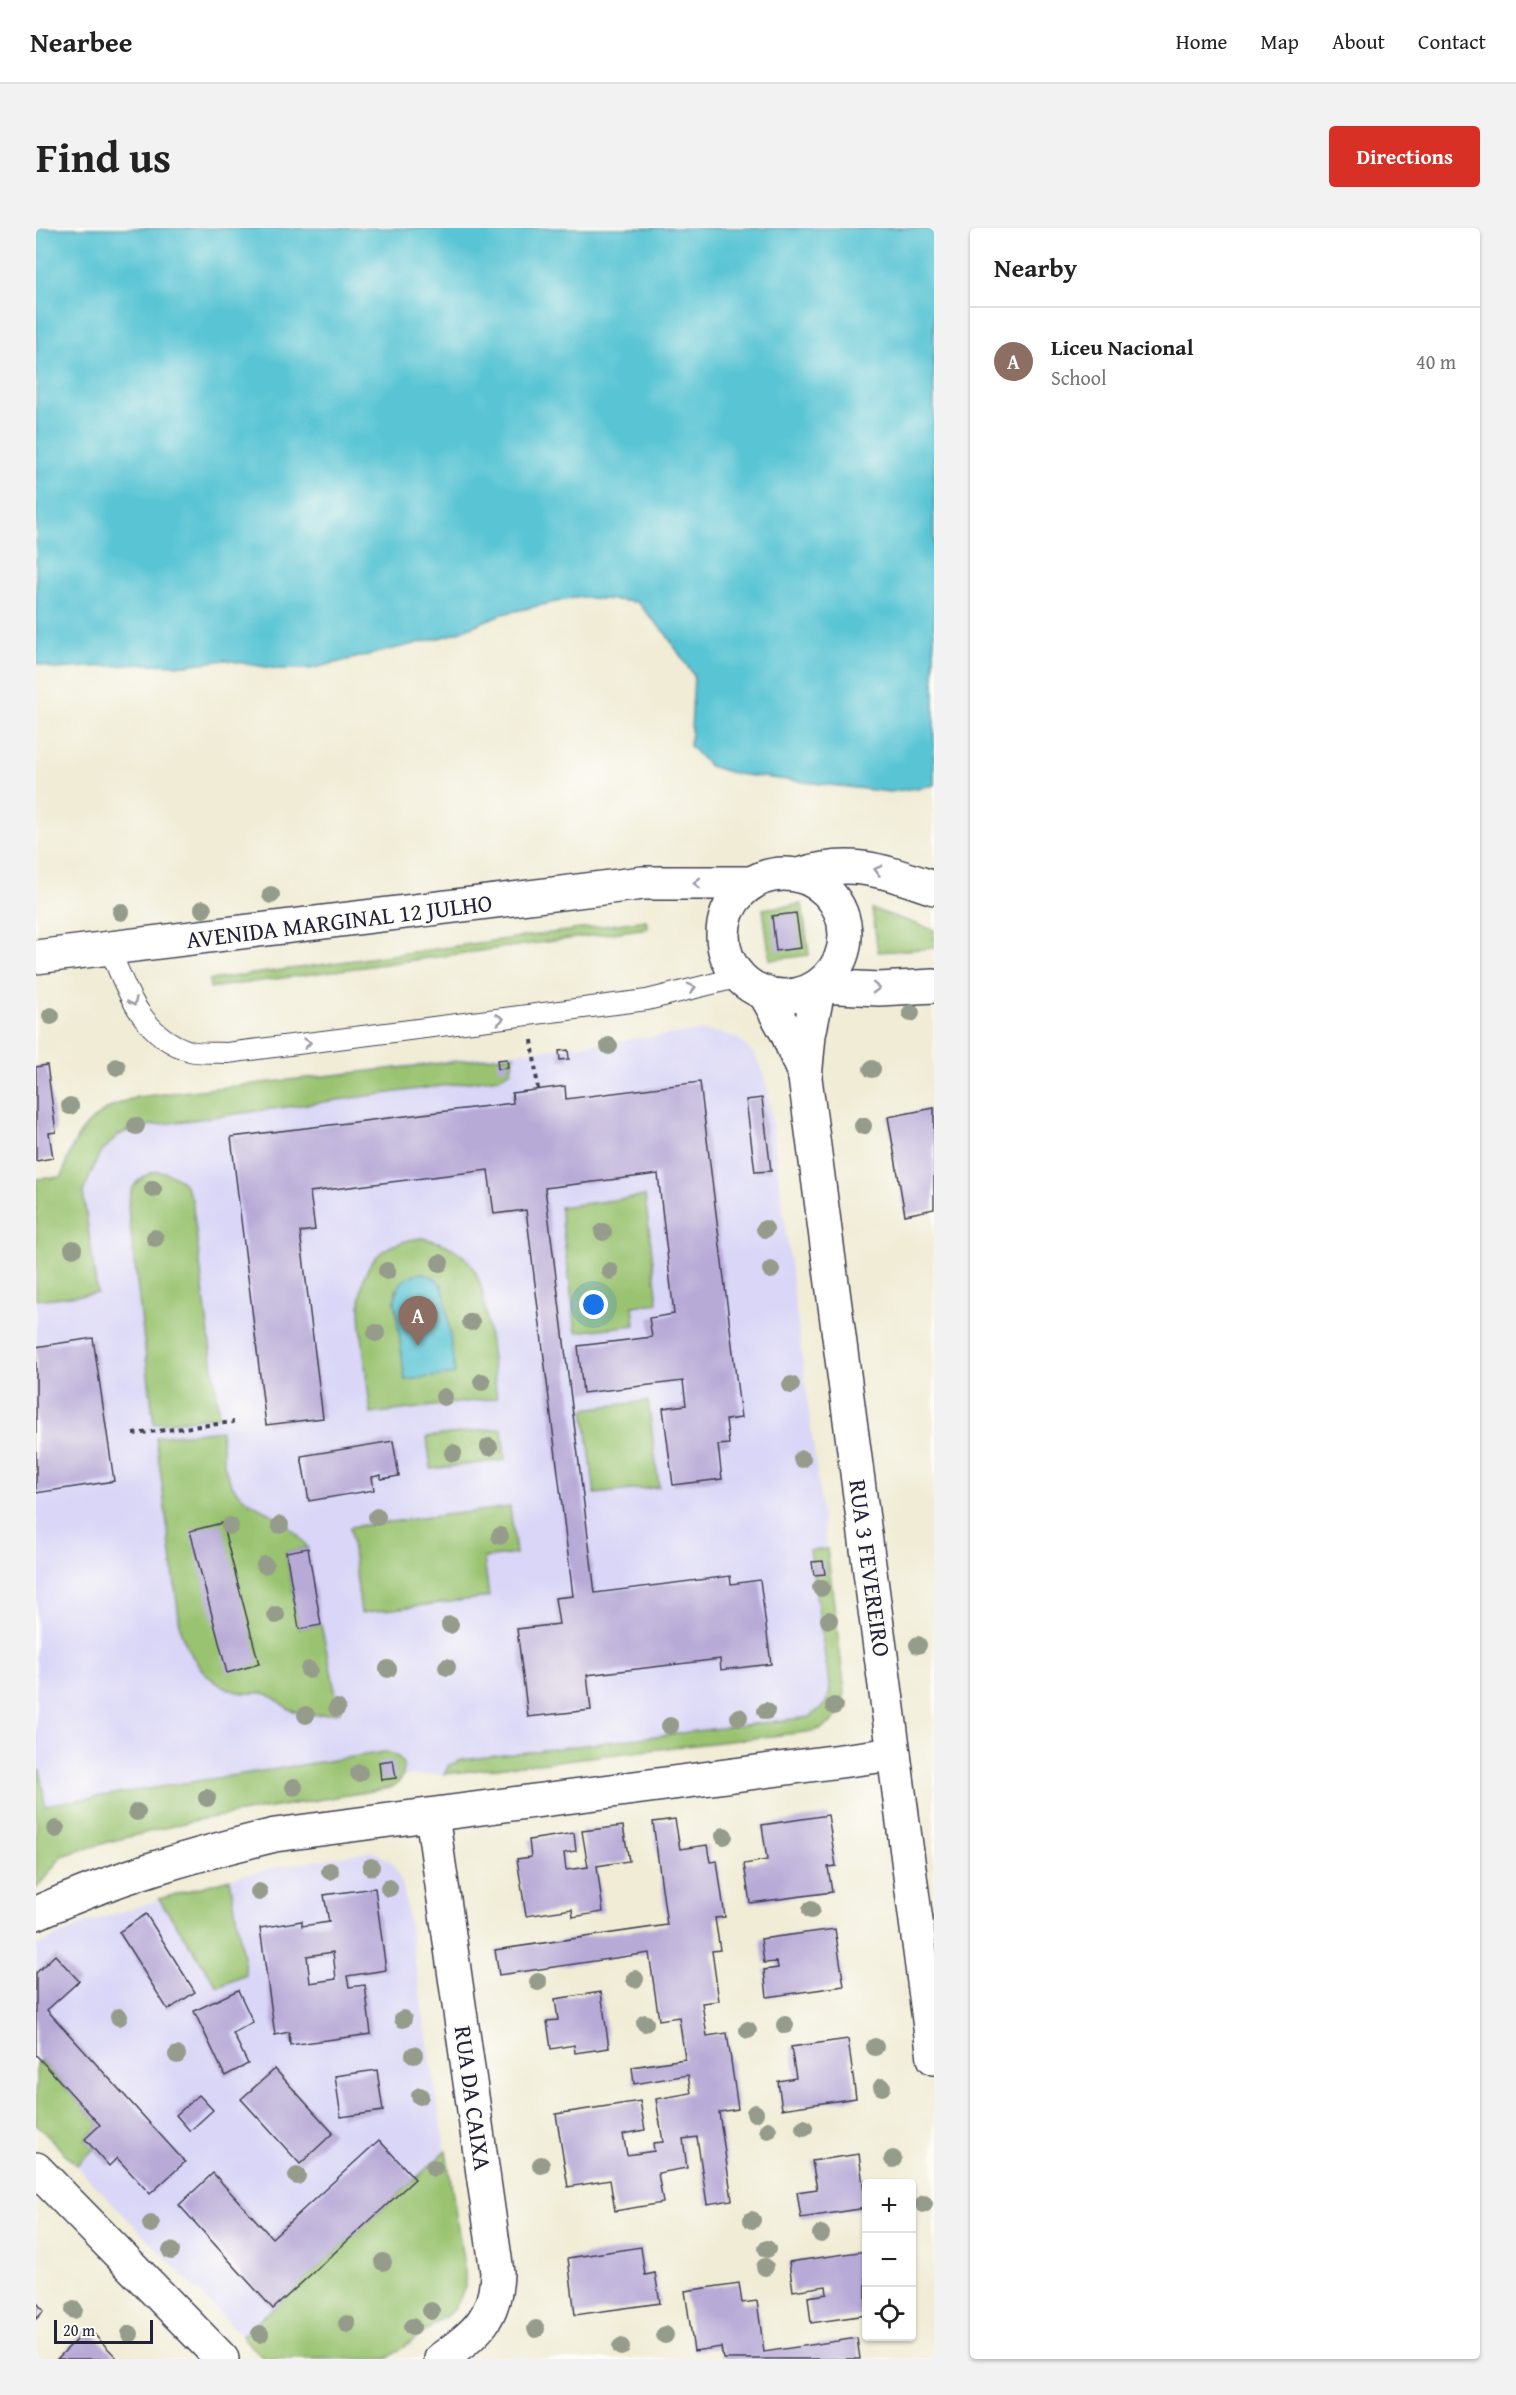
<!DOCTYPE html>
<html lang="en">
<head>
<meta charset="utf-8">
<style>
	body { margin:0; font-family:"Gentium Book Plus",serif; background:#f2f2f2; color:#222 }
	.controls { position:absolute; right:18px; bottom:18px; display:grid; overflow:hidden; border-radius:6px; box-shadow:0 2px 4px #0004 }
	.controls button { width:54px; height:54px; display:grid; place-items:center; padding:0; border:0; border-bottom:2px solid #e0e0e0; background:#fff; color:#222; font:30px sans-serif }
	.scale { position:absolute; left:18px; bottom:15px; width:99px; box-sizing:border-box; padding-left:6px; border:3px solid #22223b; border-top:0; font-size:16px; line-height:21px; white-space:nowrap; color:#22223b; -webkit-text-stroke:4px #fdfcf7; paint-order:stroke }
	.you { position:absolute; left:558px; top:1077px; width:21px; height:21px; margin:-15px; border:4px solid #fff; border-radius:50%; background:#1a73e8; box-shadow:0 0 0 9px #1a73e833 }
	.badge { display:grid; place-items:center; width:39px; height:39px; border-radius:50%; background:#d93025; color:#fff; font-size:20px; font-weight:700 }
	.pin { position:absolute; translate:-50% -50px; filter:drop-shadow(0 2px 3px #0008) }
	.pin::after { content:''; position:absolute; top:32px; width:21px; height:18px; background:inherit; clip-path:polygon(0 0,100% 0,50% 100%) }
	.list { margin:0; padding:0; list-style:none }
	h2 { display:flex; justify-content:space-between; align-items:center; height:78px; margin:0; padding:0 24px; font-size:26px }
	h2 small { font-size:20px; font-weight:400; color:#767676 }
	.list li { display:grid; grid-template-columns:39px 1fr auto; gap:18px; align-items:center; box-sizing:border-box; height:108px; padding:0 24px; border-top:2px solid #e0e0e0 }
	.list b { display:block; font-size:22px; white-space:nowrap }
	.list p { margin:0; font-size:20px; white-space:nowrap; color:#767676 }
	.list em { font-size:20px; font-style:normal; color:#767676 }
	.icon { flex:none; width:33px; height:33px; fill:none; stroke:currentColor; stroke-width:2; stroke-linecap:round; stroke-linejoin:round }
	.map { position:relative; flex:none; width:898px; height:2131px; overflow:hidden; border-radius:6px }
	header { display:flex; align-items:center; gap:36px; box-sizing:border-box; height:84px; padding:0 30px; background:#fff; border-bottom:2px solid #e0e0e0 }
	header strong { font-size:28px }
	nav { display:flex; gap:33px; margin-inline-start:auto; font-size:21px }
	.intro { display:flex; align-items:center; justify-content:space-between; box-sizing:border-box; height:144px; padding:0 36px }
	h1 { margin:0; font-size:42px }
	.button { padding:15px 27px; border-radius:6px; background:#d93025; color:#fff; font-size:21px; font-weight:700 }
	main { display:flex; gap:36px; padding:0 36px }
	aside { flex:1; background:#fff; border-radius:6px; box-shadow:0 2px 4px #0004 }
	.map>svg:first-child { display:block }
	.built { fill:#d9d6f7 }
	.green { fill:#99c370; stroke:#5e7256; stroke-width:1.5; fill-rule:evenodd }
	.water { fill:#59c4d4; stroke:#3e7388; stroke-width:1.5 }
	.building { fill:#b8aad7; fill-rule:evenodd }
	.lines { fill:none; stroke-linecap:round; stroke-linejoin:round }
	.service-casing { stroke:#414052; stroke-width:22 }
	.minor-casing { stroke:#414052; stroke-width:36 }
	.tertiary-casing { stroke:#414052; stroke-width:36 }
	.path { stroke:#414052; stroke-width:4; stroke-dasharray:4.5 4.5; stroke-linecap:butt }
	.service { stroke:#fff; stroke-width:20 }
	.minor { stroke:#fff; stroke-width:33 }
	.tertiary { stroke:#fff; stroke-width:33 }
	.tree { fill:#969c8b }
	.oneway { stroke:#9c9ca7 }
	.labels { text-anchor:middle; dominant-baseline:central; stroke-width:4.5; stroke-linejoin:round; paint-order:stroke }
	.street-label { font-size:24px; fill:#22223b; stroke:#fdfcf7 }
</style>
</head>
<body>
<header>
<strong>Nearbee</strong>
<nav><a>Home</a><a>Map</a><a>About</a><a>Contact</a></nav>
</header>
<div class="intro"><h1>Find us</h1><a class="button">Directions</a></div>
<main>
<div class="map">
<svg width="898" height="2131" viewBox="0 0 898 2131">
	<rect width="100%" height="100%" fill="#fdfcf7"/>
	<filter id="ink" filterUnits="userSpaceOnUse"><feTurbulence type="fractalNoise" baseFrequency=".0167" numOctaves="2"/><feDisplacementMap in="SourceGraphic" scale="12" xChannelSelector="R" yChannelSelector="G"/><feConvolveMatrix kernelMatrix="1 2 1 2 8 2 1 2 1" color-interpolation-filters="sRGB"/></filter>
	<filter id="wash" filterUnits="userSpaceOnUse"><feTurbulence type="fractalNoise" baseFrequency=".008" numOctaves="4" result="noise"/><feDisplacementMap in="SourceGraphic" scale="24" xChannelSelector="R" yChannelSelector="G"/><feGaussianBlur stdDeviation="1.35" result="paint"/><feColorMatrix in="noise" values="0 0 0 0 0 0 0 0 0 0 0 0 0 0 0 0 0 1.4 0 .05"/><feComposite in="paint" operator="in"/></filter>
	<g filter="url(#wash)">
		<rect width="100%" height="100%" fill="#f0ecd6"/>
		<g class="built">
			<polygon points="665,803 686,805 702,811 718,826 726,843 732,864 809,1464 807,1480 802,1489 783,1502 408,1546 368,1548 160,1585 109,1604 26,1628 0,1641 0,951 26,949 33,921 46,903 60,888 76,877 101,869"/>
			<polygon points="337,1623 357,1635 367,1659 429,2045 429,2059 425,2071 410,2090 351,2131 228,2131 0,1896 0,1718 50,1695 179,1654 241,1639"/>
		</g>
		<g class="green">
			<polygon points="766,676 773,727 734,732 727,681"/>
			<polygon points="836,681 898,702 898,720 842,724"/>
			<polygon points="610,692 612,700 174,760 173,752"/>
			<path d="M478,827L475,843L463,850L97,900L81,908L63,927L47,964L61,1065L0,1072V951L26,949C38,903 56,883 101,869Z"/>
			<path d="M120,943C140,945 150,953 156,972L183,1188L118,1196L92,980C93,960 101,949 120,943Z"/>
			<polygon points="609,968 622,1075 597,1078 599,1097 540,1104 524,979"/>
			<path d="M386,1010C442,1020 446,1052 452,1101C455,1124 458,1147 461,1170L335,1186C332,1163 329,1139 327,1116C320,1063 321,1017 386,1010ZM406,1056L419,1146L369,1152L359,1073L360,1062Z"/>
			<polygon points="612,1173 623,1259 559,1266 548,1181"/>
			<polygon points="466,1200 469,1232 395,1241 391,1209"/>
			<path d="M185,1202C186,1215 186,1231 190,1243C198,1272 221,1276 243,1291C254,1299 264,1309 272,1320L250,1324L263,1401L285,1397L304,1484C289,1486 272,1489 258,1483C248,1480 241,1470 231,1466C224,1463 216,1466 208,1465C175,1461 156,1433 145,1405L120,1209Z"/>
			<polygon points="474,1279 480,1326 448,1330 453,1369 325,1385 314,1299"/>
			<path d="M791,1321L809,1464C806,1488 795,1501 770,1504L408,1546L413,1537L426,1532L774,1489L789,1476L794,1464L774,1323Z"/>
			<path d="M348,1524C371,1525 375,1550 354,1560L161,1592L72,1614L26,1628L0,1661V1542H4L9,1577Z"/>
			<polygon points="194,1651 210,1747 182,1759 123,1671"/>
			<polygon points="4,1832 64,1897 49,1911 58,1921 40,1937 0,1896 0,1836"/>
			<polygon points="410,1923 429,2045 429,2059 419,2081 351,2131 228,2131 206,2108"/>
		</g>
		<g class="water">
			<polygon points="0,0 898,0 898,557 854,564 700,546 673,538 654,518 658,448 630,406 601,374 542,369 466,386 415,407 274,441 241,441 189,432 149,437 110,436 18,441 0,435"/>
			<path d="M387,1045C400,1049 405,1054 409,1067L419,1146L369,1152L359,1073C361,1055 369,1047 387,1045Z"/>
		</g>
		<g id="blocks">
			<g class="building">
				<polygon points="760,685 765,720 740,723 736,688"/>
				<polygon points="532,822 533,831 524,832 523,823"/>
				<polygon points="471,831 472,840 462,841 461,832"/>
				<polygon points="11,837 20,904 13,905 17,930 0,933 0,839"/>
				<polygon points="664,854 705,1190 690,1192 693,1216 682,1217 686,1251 637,1257 627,1180 650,1177 647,1153 547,1165 542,1118 616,1109 613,1090 638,1086 622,946 509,960 559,1365 694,1348 695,1356 724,1352 735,1436 685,1442 684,1431 551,1447 555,1482 492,1489 481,1401 523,1396 519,1370 537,1368 490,982 458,986 452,942 274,964 279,1002 264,1004 287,1190 230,1197 195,909 477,875 476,865 529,858 530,871"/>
				<polygon points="726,870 735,943 719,944 710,872"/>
				<polygon points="898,880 898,981 869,987 852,889"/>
				<polygon points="57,1110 78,1253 0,1265 0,1119"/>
				<polygon points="357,1213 363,1248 345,1251 345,1247 336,1249 338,1262 273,1273 265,1228"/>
				<polygon points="186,1295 223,1436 191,1445 154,1303"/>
				<polygon points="272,1320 285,1397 263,1401 250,1324"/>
				<polygon points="787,1333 789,1346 778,1347 776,1334"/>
				<polygon points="357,1532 360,1550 345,1552 343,1534"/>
				<polygon points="792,1587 800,1638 792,1639 796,1664 714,1675 708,1636 731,1632 726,1597"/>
				<polygon points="639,1591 644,1621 671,1617 674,1634 681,1633 689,1689 679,1690 684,1722 676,1723 683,1773 666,1775 671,1808 691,1805 702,1881 683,1884 696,1972 671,1976 661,1909 647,1911 651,1940 622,1945 627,1975 579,1983 574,1952 532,1959 520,1886 604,1873 609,1902 587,1906 591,1927 618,1923 617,1915 627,1914 620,1871 655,1865 652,1847 598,1856 596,1839 649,1831 643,1789 623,1792 613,1725 463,1747 459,1722 631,1697 617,1594"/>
				<polygon points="587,1598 593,1633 561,1638 567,1684 537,1689 536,1681 490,1688 481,1631 495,1629 493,1612 538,1605 540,1623 528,1625 530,1642 552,1639 546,1603"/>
				<path d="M339,1660L350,1742L311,1748L313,1759L329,1757L335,1806L254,1817L253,1804L239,1807L224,1700L266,1693V1698L293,1694L288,1667ZM297,1724L300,1751L274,1755L271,1728Z"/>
				<polygon points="110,1686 159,1764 132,1782 83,1704"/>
				<polygon points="799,1701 808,1758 731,1769 728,1742 742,1740 741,1734 728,1735 725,1711"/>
				<polygon points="19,1727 43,1753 11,1782 149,1934 114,1966 81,1930 73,1938 49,1911 64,1897 0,1827 0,1745"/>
				<polygon points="202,1762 217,1794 197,1805 212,1836 189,1848 158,1783"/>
				<polygon points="565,1764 573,1820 539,1825 538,1817 515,1821 511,1793 522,1792 519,1771"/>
				<polygon points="812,1811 820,1870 746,1881 742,1853 760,1850 755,1819"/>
				<polygon points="239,1841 297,1905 264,1936 205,1871"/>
				<polygon points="341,1842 347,1883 305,1889 299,1848"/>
				<polygon points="163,1867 177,1882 154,1903 140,1887"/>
				<polygon points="343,1912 379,1951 237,2081 143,1977 177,1945 236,2010"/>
				<polygon points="823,1926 830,1980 765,1990 761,1964 781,1961 776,1933"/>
				<polygon points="605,2019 609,2047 619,2045 624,2075 539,2087 532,2030"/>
				<polygon points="830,2023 830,2087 775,2095 772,2069 791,2066 790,2058 757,2063 753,2034"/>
				<polygon points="703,2055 706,2075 721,2073 728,2124 821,2110 824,2131 687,2131 685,2119 658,2123 649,2063"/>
				<polygon points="0,2074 8,2083 0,2091"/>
				<polygon points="52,2100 82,2131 21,2131"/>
			</g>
		</g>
	</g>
	<g filter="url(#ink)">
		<use href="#blocks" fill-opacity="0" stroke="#414052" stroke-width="1.5"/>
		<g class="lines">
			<defs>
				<path id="service" d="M73,720C91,762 105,808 154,823C165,826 179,824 191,825L611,772L704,749"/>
				<g id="minor">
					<polyline points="783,758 773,807 769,850 898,1830"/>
					<polyline points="728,764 751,805 768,846"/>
					<path d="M396,1587L461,2044C460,2091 440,2105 405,2131"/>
					<path d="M0,1685C78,1650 156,1627 239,1607L858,1526"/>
					<polyline points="0,1941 186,2131"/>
				</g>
				<g id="tertiary">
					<circle cx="748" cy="707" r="61"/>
					<path d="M763,647C816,630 847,643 898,660"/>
					<polyline points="0,729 607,655 716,655"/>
					<polyline points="783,758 843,761 898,758"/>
				</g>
			</defs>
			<use href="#service" class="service-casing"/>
			<use href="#minor" class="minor-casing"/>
			<use href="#tertiary" class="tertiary-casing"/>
			<g class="path">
				<polyline points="496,812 502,862"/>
				<polyline points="97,1206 198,1194"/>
			</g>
			<use href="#service" class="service"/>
			<use href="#minor" class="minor"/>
			<use href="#tertiary" class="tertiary"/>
		</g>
		<g class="tree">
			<circle cx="235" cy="667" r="9"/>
			<circle cx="167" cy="681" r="9"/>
			<circle cx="85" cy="684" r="9"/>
			<circle cx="875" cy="785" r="9"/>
			<circle cx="15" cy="788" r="9"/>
			<circle cx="573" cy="818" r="9"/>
			<circle cx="81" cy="839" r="9"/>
			<circle cx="836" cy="841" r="9"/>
			<circle cx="34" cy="878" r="9"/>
			<circle cx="100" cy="898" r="9"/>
			<circle cx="827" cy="898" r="9"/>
			<circle cx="117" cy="961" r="9"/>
			<circle cx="729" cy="1001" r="9"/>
			<circle cx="567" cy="1004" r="9"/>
			<circle cx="119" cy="1010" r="9"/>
			<circle cx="37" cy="1021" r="9"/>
			<circle cx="404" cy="1035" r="9"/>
			<circle cx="735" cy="1042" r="9"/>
			<circle cx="351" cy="1043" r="9"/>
			<circle cx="574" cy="1043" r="9"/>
			<circle cx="435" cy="1094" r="9"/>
			<circle cx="340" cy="1105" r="9"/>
			<circle cx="446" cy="1154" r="9"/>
			<circle cx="755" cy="1157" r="9"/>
			<circle cx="408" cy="1169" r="9"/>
			<circle cx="453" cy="1219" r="9"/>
			<circle cx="417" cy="1225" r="9"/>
			<circle cx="766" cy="1231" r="9"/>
			<circle cx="341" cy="1289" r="9"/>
			<circle cx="244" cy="1297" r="9"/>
			<circle cx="194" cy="1298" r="9"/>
			<circle cx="464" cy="1308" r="9"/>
			<circle cx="229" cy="1337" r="9"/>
			<circle cx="785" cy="1360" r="9"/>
			<circle cx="240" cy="1387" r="9"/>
			<circle cx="793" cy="1392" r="9"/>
			<circle cx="414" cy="1397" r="9"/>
			<circle cx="882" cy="1417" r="9"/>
			<circle cx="411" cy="1439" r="9"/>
			<circle cx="352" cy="1441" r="9"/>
			<circle cx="273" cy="1442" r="9"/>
			<circle cx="798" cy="1478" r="9"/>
			<circle cx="301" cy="1480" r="9"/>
			<circle cx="730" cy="1483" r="9"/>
			<circle cx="270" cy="1487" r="9"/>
			<circle cx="703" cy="1489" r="9"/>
			<circle cx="634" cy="1498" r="9"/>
			<circle cx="323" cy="1545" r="9"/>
			<circle cx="258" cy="1559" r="9"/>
			<circle cx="171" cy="1570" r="9"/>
			<circle cx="101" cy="1584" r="9"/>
			<circle cx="20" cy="1601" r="9"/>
			<circle cx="688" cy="1608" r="9"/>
			<circle cx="335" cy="1639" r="9"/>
			<circle cx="294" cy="1643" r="9"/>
			<circle cx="353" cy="1660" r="9"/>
			<circle cx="223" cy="1664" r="9"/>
			<circle cx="775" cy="1682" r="9"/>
			<circle cx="599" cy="1751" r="9"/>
			<circle cx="502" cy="1754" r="9"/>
			<circle cx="83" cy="1789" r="9"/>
			<circle cx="367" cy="1791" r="9"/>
			<circle cx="609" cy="1795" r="9"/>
			<circle cx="749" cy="1797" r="9"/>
			<circle cx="712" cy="1802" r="9"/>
			<circle cx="839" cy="1819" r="9"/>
			<circle cx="141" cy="1827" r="9"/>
			<circle cx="378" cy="1827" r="9"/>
			<circle cx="846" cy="1859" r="9"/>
			<circle cx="384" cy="1868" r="9"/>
			<circle cx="719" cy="1885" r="9"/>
			<circle cx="768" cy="1900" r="9"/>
			<circle cx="732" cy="1902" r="9"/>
			<circle cx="857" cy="1931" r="9"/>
			<circle cx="505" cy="1937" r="9"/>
			<circle cx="398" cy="1940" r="9"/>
			<circle cx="261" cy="1948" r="9"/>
			<circle cx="888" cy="1976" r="9"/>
			<circle cx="716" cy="1992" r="9"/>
			<circle cx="115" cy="1996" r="9"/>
			<circle cx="785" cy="2006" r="9"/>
			<circle cx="731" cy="2021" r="9"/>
			<circle cx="135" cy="2023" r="9"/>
			<circle cx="347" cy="2034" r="9"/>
			<circle cx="729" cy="2039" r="9"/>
			<circle cx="38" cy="2082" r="9"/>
			<circle cx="395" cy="2083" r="9"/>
			<circle cx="311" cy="2096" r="9"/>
			<circle cx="376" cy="2099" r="9"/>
			<circle cx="500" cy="2101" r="9"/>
			<circle cx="94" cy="2106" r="9"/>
			<circle cx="224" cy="2106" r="9"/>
			<circle cx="629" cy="2107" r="9"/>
			<circle cx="585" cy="2119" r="9"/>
		</g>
		<defs><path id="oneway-chevron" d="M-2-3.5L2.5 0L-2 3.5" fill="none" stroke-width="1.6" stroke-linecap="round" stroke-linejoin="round" transform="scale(1.5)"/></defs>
		<g class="oneway">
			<use href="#oneway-chevron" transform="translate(842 642) rotate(-165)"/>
			<use href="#oneway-chevron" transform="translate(661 655) rotate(180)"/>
			<use href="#oneway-chevron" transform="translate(656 760) rotate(-14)"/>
			<use href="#oneway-chevron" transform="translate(840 760) rotate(1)"/>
			<use href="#oneway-chevron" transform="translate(97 774) rotate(66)"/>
			<use href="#oneway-chevron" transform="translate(464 791) rotate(-7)"/>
			<use href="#oneway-chevron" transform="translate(271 815) rotate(-7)"/>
		</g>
	</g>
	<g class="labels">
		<g class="street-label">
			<text transform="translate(303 693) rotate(-7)">AVENIDA MARGINAL 12 JULHO</text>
			<text transform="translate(834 1340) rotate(82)">RUA 3 FEVEREIRO</text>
			<text transform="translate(437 1870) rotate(82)">RUA DA CAIXA</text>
		</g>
	</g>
</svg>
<div class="controls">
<button>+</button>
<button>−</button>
<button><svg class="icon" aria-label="locate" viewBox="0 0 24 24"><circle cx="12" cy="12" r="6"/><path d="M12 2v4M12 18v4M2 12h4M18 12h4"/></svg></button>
</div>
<div class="scale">20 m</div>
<div class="you"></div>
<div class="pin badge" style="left:382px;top:1118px;background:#8d6e63">A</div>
</div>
<aside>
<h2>Nearby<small></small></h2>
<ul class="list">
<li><span class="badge" style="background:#8d6e63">A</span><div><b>Liceu Nacional</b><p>School</p></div><em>40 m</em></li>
</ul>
</aside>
</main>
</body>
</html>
